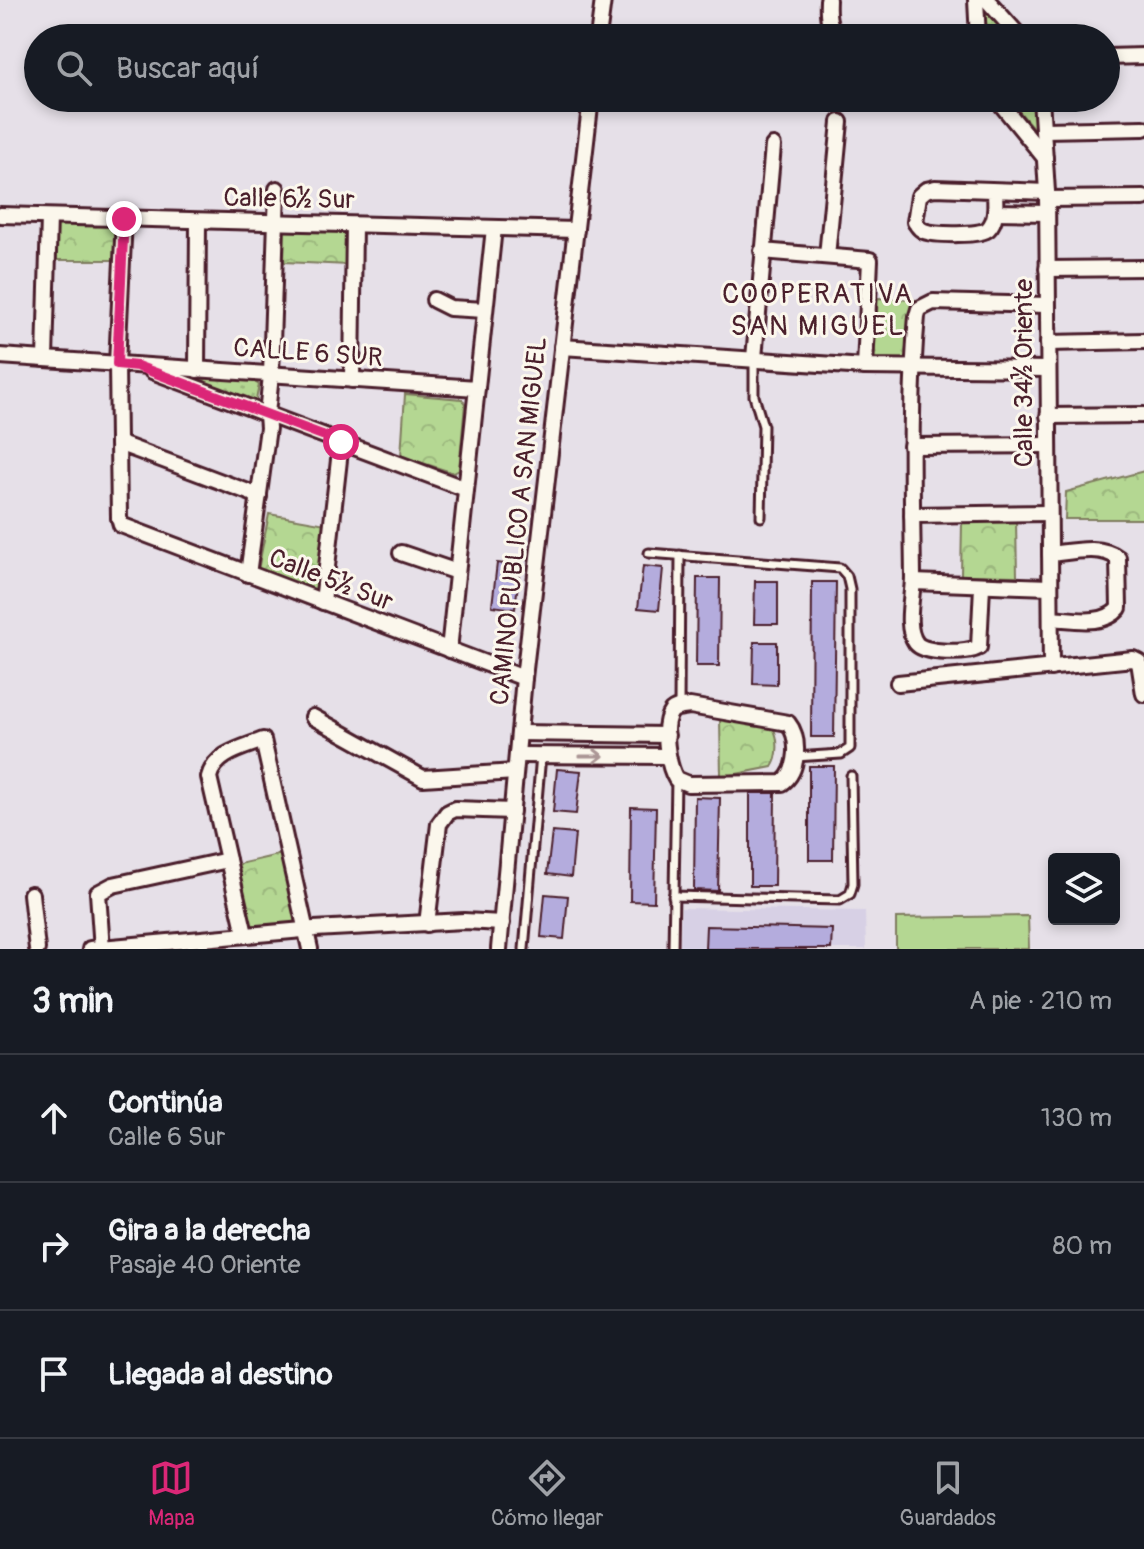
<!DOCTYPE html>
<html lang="es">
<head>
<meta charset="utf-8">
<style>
	body { margin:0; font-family:Pangolin,sans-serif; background:#20242c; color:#f1f3f6 }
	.controls { position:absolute; right:24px; bottom:24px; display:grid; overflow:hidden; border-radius:8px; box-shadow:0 4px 12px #0003 }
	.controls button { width:72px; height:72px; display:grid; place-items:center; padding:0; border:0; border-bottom:2px solid #363941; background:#171b24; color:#f1f3f6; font:40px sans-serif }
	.stop { position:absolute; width:24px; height:24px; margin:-18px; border:6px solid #db2777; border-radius:50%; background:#fff }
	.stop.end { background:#db2777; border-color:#fff; box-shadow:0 2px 8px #0008 }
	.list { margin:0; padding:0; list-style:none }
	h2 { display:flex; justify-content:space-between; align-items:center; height:104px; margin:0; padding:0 32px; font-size:34px }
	h2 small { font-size:26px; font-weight:400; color:#9ea1a6 }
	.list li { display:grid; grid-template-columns:52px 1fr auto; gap:24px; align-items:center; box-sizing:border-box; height:128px; padding:0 32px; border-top:2px solid #363941 }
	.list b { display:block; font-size:30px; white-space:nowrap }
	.list p { margin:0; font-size:26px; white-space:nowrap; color:#9ea1a6 }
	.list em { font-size:26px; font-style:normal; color:#9ea1a6 }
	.icon { flex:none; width:44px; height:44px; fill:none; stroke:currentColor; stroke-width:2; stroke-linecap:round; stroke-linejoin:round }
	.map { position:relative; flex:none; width:1144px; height:949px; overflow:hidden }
	.search { position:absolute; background:#171b24; box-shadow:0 4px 12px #0003; left:24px; right:24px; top:24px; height:88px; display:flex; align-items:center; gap:20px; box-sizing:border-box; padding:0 28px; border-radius:44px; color:#9ea1a6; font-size:30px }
	.sheet { height:488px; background:#171b24 }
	nav { display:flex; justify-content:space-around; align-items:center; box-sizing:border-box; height:112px; border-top:2px solid #363941; background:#171b24; font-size:22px; color:#9ea1a6 }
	nav a { display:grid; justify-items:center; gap:4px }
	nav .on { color:#db2777 }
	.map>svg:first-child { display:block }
	.built { fill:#d7d0e5 }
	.grass { fill:url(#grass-dots); stroke:#7f7b5e; stroke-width:2 }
	.park { fill:url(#park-crowns); stroke:#7f7b5e; stroke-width:2 }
	.pitch { fill:#b4d792; stroke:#7f7b5e; stroke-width:2 }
	.building { fill:#b4acdd; stroke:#4a1f2b; stroke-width:2 }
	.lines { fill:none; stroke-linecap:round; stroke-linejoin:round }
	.lane-casing { stroke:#4a1f2b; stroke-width:13 }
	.street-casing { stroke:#4a1f2b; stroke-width:20 }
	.lane { stroke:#fbf7ec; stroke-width:7 }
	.street { stroke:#fbf7ec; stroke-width:14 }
	.oneway { stroke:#ab9695 }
	.route { stroke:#db2777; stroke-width:10 }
	.labels { text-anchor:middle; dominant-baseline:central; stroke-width:6; stroke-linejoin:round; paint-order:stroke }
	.street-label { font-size:26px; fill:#4a1f2b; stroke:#fbf7ec }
	.neighbourhood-label { font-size:28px; letter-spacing:2px; fill:#4a1f2b; stroke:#fbf7ec }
</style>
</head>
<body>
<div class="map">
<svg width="1144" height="949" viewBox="0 0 1144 949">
	<defs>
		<pattern id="grass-dots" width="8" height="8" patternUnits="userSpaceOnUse" patternTransform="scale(2)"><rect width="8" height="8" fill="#b4d792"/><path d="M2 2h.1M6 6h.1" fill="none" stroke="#9cb87e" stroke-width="1.8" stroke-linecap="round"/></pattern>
		<pattern id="park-crowns" width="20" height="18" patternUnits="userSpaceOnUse" patternTransform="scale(2)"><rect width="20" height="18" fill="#b4d792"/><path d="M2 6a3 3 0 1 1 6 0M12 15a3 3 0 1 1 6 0" fill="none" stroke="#9cb87e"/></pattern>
	</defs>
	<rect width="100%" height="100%" fill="#e6e0e8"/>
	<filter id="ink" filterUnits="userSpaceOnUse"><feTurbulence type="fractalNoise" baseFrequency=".0125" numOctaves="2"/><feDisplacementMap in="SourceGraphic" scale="16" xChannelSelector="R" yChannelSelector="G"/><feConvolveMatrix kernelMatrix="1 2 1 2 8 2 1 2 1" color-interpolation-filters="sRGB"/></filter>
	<g filter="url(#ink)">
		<polygon class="built" points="681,908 865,911 866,949 680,949"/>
		<polygon class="grass" points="180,374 252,380 259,385 256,400 251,403"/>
		<g class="park">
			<polygon points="985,6 1012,38 987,38"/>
			<polygon points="1008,98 1034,98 1034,129"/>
			<polygon points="52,220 120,222 117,260 51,260"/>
			<polygon points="285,228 350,232 349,265 284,262"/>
			<polygon points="878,298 916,300 912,363 874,360"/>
			<polygon points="405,394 462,399 465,404 459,470 454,473 401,456"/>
			<polygon points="1144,471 1144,519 1065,519 1066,492"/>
			<polygon points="269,514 326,524 321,592 258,570"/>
			<polygon points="1016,521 1017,576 961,575 962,523"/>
			<path d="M720,719L773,728C779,738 779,757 772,767L721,777Z"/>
			<polygon points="282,854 297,916 293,925 257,927 250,923 235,865"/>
		</g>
		<polygon class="pitch" points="1028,916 1029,949 896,949 896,918"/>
		<g class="building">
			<polygon points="497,563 520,566 515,609 492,606"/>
			<polygon points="643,566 663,568 659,610 638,608"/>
			<polygon points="697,578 720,578 719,666 696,666"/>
			<polygon points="755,581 778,581 778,624 754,624"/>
			<polygon points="812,582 836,582 834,737 811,737"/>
			<polygon points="754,642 777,642 777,685 753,684"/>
			<polygon points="809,766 834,766 833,860 809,860"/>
			<polygon points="557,769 581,771 576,814 553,812"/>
			<polygon points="750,793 775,793 774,886 750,886"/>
			<polygon points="695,797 720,798 718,891 694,890"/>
			<polygon points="631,807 656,808 654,902 630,901"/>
			<polygon points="552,832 575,834 571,877 547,874"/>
			<polygon points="545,894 568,896 564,939 541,937"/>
			<polygon points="706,926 832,929 831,949 705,949"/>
		</g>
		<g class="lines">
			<defs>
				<g id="lane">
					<polyline points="754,358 754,396 763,426 761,517"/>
					<polyline points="649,553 840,568 847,576 850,589 850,748 841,754 795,757"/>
					<polyline points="679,707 680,555"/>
					<polyline points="673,896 840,900 850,894 853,884 851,776"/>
					<polyline points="524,949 541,755"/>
					<polyline points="673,949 676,779"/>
				</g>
				<g id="street">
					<path d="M828,0C827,17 828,35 848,38"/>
					<polyline points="976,0 978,38"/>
					<polyline points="987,0 1021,38"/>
					<polyline points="598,38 603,0"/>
					<polyline points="1106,57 1144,56"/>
					<polyline points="996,98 1045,158"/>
					<polyline points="1041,98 1047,192 1051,668"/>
					<polyline points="1044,130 1144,128"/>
					<path d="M995,191C995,203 998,219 988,229C981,236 934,235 924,231C918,228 919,227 915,222L919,196L926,190L935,188L1047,192"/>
					<polyline points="1047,199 1144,198"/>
					<polyline points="995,212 1047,213"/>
					<polyline points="0,215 576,230"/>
					<polyline points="124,219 117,364 119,518 121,525 524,678"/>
					<polyline points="762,251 870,260 865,367"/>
					<polyline points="827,256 840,122"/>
					<polyline points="1047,269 1144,268"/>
					<polyline points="434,300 450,308 485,310"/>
					<polyline points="1048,343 1144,341"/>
					<polyline points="562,347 865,367 1048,369"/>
					<polyline points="0,356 477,388"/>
					<polyline points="754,358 773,146"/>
					<polyline points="45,359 49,217"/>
					<polyline points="197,370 198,221"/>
					<polyline points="152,371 466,489"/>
					<polyline points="352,380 354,225"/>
					<polyline points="1048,416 1144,415"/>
					<polyline points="118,443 259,496"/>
					<polyline points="911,446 1049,445"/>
					<polyline points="912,515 1049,513"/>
					<polyline points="401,553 457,572"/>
					<path d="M1050,554C1070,552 1101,544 1118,558L1119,608C1104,627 1072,619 1051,618"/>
					<polyline points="248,574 268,428 267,414 271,375 277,189"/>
					<polyline points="913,582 1050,587"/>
					<path d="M982,586L979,647C967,654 924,654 916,643C904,627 913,596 913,577C912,490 909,403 917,316L919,309L933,302L1047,305"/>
					<polyline points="323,602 341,442"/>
					<polyline points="449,650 494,228"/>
					<polyline points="898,683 1133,659 1139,662 1144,694"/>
					<path d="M690,706L788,723C800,738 799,771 782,783L688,784L676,779C668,766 661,725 671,712C675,707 684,707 690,706Z"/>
					<polyline points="313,717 423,778 515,772"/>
					<polyline points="519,733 667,735"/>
					<polyline points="517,755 667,756"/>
					<polyline points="31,894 37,949"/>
					<polyline points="427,924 439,824 447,813 455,809 512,811"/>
					<path d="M245,934L209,777C215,753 243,748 263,740L310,949"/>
					<polyline points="90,949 314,929 464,921 502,923"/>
					<polyline points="102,949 98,893 113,885 228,860"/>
					<polyline points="499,949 524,678 591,98"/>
				</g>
			</defs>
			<use href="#lane" class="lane-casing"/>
			<use href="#street" class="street-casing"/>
			<use href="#lane" class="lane"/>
			<use href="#street" class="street"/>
		</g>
		<defs><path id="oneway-shaft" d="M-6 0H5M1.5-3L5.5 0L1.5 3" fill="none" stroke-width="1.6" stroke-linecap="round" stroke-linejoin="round" transform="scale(2)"/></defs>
		<use class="oneway" href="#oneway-shaft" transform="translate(592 756)"/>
	</g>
	<g class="lines" filter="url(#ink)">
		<polyline class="route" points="124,219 117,364 137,366 341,442"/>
	</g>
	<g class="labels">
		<g class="street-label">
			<text transform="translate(289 199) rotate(1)">Calle 6½ Sur</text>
			<text transform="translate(308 353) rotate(4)">CALLE 6 SUR</text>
			<text transform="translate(1024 373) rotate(-90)">Calle 34½ Oriente</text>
			<text transform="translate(519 521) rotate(-84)">CAMINO PUBLICO A SAN MIGUEL</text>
			<text transform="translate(331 580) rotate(21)">Calle 5½ Sur</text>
		</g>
		<g class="neighbourhood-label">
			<text x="818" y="294">COOPERATIVA<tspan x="818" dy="32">SAN MIGUEL</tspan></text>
		</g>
	</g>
</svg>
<div class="controls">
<button><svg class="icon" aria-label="layers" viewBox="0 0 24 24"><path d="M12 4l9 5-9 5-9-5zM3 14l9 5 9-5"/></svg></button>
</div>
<div class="stop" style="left:341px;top:442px"></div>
<div class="stop end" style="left:124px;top:219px"></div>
<div class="search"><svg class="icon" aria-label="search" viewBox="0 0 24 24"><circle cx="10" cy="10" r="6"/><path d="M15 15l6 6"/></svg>Buscar aquí</div>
</div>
<section class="sheet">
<h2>3 min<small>A pie · 210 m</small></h2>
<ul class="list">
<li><svg class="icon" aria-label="ahead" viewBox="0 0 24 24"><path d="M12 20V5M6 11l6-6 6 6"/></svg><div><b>Continúa</b><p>Calle 6 Sur</p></div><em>130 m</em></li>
<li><svg class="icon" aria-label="right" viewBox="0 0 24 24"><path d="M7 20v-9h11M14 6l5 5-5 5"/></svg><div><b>Gira a la derecha</b><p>Pasaje 40 Oriente</p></div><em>80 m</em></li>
<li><svg class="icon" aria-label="arrive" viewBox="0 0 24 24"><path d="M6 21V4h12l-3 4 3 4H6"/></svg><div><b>Llegada al destino</b></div></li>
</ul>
</section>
<nav>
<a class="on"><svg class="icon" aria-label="map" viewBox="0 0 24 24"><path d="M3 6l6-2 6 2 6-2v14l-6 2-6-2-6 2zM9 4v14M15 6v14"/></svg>Mapa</a>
<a><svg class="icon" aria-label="directions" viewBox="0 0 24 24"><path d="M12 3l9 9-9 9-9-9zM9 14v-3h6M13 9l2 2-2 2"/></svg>Cómo llegar</a>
<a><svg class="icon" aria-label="saved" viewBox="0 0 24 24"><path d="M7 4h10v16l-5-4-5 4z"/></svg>Guardados</a>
</nav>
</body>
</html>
